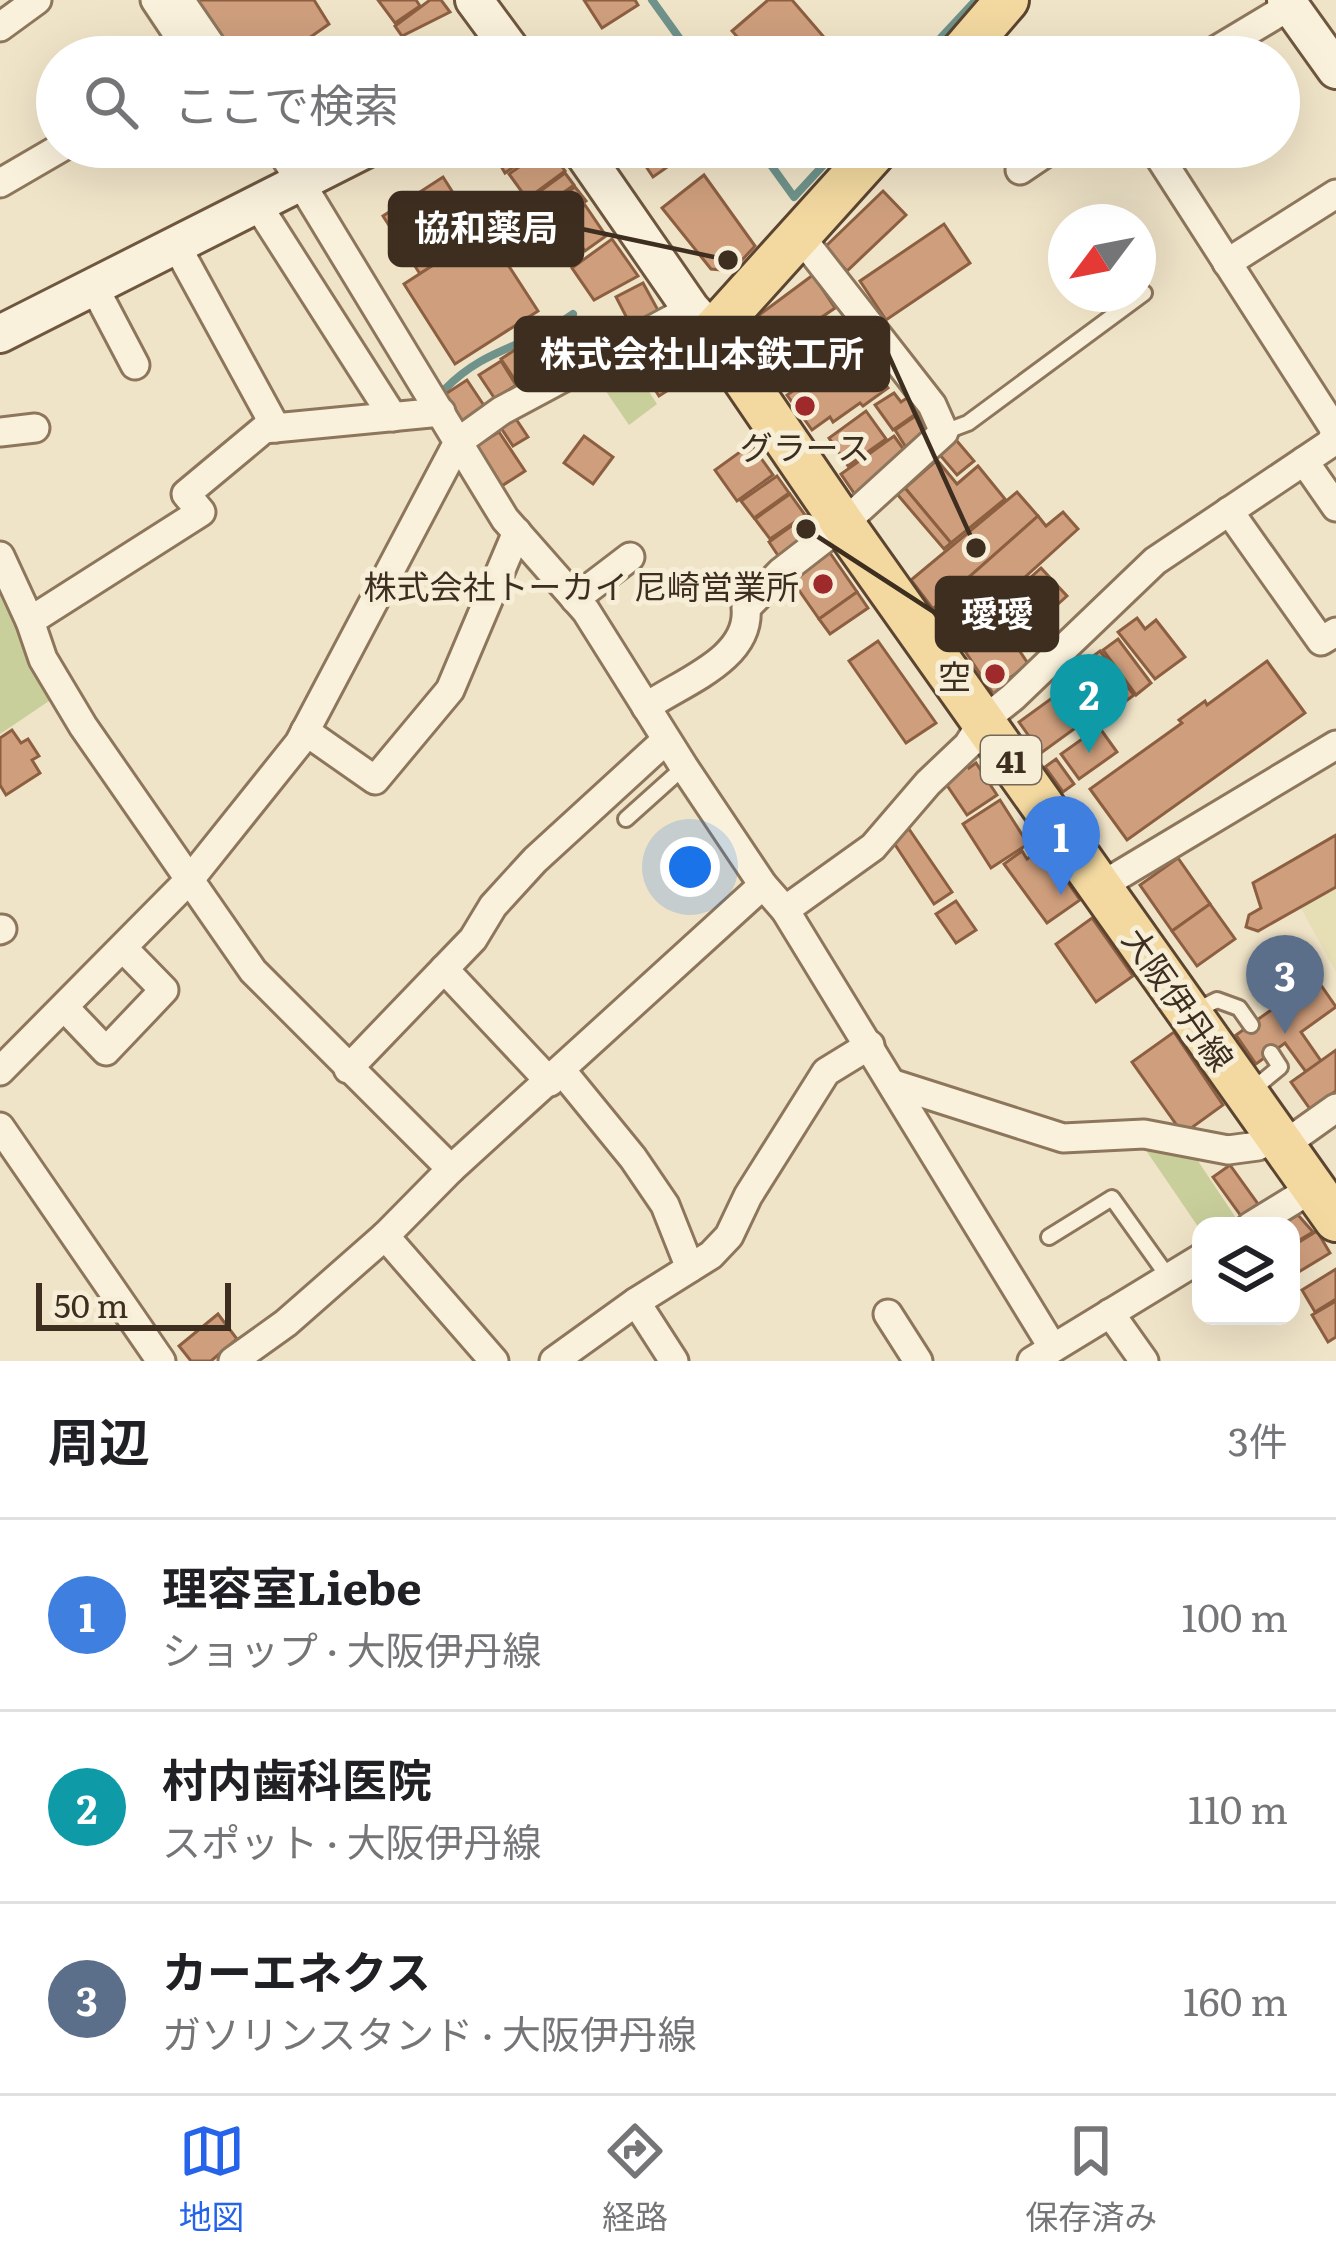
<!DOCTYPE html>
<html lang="ja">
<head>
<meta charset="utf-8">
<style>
	body { margin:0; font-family:Literata,"Noto Sans JP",serif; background:#f2f2f2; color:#202124 }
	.controls { position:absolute; right:36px; bottom:36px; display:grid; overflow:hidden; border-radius:24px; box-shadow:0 12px 48px #0002 }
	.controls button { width:108px; height:108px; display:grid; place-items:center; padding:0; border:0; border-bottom:3px solid #e0e0e0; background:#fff; color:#202124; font:60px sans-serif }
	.compass { position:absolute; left:1048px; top:204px; width:108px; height:108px; border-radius:50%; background:#fff; box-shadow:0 12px 48px #0002; rotate:238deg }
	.scale { position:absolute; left:36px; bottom:30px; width:195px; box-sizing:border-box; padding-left:12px; border:6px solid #3d2e20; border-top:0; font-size:33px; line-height:42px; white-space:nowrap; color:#3d2e20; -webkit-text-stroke:9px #f7eed8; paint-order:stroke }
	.you { position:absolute; left:690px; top:867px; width:42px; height:42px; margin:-30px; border:9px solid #fff; border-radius:50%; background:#1a73e8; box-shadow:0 0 0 18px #1a73e833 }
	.badge { display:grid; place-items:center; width:78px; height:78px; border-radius:50%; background:#2563eb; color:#fff; font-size:39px; font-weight:700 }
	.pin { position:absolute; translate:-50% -99px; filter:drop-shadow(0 3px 6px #0008) }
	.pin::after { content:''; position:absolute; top:63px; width:42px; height:36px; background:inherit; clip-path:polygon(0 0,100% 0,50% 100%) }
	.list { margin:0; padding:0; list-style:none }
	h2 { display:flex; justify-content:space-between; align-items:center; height:156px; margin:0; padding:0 48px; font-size:51px }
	h2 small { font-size:39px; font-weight:400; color:#757577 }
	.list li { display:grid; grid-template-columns:78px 1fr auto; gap:36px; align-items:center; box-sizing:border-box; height:192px; padding:0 48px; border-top:3px solid #e0e0e0 }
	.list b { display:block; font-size:45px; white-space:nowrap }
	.list p { margin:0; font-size:39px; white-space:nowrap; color:#757577 }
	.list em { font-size:39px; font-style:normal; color:#757577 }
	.icon { flex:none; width:66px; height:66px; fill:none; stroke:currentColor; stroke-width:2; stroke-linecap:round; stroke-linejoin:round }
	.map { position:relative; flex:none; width:1336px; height:1361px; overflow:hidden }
	.search { position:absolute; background:#fff; box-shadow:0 12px 48px #0002; left:36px; right:36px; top:36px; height:132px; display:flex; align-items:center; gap:30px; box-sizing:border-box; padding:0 42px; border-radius:66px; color:#757577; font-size:45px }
	.sheet { height:732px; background:#fff }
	nav { display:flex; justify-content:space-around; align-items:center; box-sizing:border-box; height:168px; border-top:3px solid #e0e0e0; background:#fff; font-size:33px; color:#757577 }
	nav a { display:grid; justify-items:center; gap:6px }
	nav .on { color:#2563eb }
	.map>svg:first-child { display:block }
	.farmland { fill:#e6deb5 }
	.green { fill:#c9cf9b }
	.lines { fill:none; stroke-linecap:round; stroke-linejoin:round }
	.stream { stroke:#6f938a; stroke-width:8 }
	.building { fill:#cf9f7d; stroke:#8d5f41; stroke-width:3 }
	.lane-casing { stroke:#8d765c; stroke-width:20 }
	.street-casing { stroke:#8d765c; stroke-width:33 }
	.secondary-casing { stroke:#6f573f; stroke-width:42 }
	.primary-casing { stroke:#5b4430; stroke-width:48 }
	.lane { stroke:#faf1dc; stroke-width:14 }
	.street { stroke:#faf1dc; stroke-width:27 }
	.secondary { stroke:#faf1dc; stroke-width:36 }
	.primary { stroke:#f3d9a0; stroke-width:42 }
	.poi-dot { fill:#9e2a2b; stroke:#f7eed8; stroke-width:4.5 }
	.labels { text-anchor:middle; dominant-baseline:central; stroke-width:10; stroke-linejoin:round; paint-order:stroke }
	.shield { fill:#f7eed8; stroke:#756857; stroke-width:3 }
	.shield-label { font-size:30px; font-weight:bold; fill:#3d2e20 }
	.poi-label { font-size:33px; fill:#3d2e20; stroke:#f7eed8; text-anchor:end }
	.street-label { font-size:33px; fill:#3d2e20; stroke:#f7eed8 }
	.leader { fill:none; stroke:#3d2e20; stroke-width:4.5 }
	.callout-dot { fill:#3d2e20; stroke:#f7eed8; stroke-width:4.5 }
	.callout { fill:#3d2e20; stroke:#3d2e20; stroke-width:4.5 }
	.callout-label { font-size:36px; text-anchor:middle; font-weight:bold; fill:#fff }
</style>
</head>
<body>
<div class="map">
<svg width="1336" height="1361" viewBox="0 0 1336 1361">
	<rect width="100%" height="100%" fill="#f0e4c8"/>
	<polygon class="farmland" points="1336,889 1336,972 1301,908"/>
	<g class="green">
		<polygon points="625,354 657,404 629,425 592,371"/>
		<polygon points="0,578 55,697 0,734"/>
		<polygon points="1141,1143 1192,1152 1236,1218 1223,1226 1201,1226 1201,1231"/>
	</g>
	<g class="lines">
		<g class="stream">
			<polyline points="652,0 693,57"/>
			<polyline points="923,57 976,0"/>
			<polyline points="758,147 794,197 840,147"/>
			<path d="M445,389C487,346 527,348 573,314"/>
		</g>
	</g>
	<g class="building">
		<polygon points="195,0 314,0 329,24 282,57 233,57"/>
		<polygon points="378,0 416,0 420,6 395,23"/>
		<polygon points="430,0 441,0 450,12 402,36 395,26"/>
		<polygon points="584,0 635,0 638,5 602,28"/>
		<polygon points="768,0 792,0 841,57 745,57 751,52 732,31"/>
		<polygon points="490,147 541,147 505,173"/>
		<polygon points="633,147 681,147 686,154 653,177"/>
		<polygon points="539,153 546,163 555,157 565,171 527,199 509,174"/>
		<polygon points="565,173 574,185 532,215 524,203"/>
		<polygon points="704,175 755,246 732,271 711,269 662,208"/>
		<polygon points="443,177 480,235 420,274 383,216"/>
		<polygon points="575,187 586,201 547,228 537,214"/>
		<polygon points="883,191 906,215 847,271 825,247"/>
		<polygon points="585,205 606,236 585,251 563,220"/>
		<polygon points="944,224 970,263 886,320 860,281"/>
		<polygon points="486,231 538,311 455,364 404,284"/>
		<polygon points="612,239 638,276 594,300 572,268"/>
		<polygon points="813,275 835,308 774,350 765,338 772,334 759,315"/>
		<polygon points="643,283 659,312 631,326 616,297"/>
		<polygon points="668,337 692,375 659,396 635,358"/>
		<polygon points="524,344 543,375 521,389 501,359"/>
		<polygon points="854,349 857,352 861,350 888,388 863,406 860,403 833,422 830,417 812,430 787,395"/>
		<polygon points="501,361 516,385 495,399 479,375"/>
		<polygon points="467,380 487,410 463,426 444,395"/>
		<polygon points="894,393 901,402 910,396 920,411 893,430 875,405"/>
		<polygon points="866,411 886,439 848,466 829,438"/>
		<polygon points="917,415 926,427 923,437 907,449 895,430"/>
		<polygon points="516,419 528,437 513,446 501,428"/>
		<polygon points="499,432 525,471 497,489 471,449"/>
		<polygon points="951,434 974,461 957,475 934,448"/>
		<polygon points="584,436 613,457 593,484 564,463"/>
		<polygon points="894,436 907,454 858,499 841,474"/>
		<polygon points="751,444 773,475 737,501 715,470"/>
		<polygon points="937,460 957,484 978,466 1005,499 951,543 905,488"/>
		<polygon points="777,476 789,493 754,518 741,501"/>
		<polygon points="905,488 951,543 944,549 897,494"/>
		<polygon points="1017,492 1038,516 933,609 911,580"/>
		<polygon points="790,494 805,515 770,539 755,519"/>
		<polygon points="1063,512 1078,529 958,638 933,609 1038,516 1046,526"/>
		<polygon points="807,515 820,532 781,560 769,542"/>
		<polygon points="828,550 857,592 819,619 789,576"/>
		<polygon points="1041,568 1067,596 1030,629 1022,619 1016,625 999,606"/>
		<polygon points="857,592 868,608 830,634 819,619"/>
		<polygon points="997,617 1029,665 1011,677 1013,681 996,698 959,642"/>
		<polygon points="1137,618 1145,629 1156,620 1185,657 1155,679 1118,632"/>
		<polygon points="1118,639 1151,683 1136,695 1103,650"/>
		<polygon points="878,641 936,723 906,743 849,661"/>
		<polygon points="1100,651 1134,695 1118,707 1085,662"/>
		<polygon points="1267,661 1305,713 1127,840 1090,789 1182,723 1179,720 1205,701 1207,705"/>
		<polygon points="1087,668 1118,708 1103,720 1072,679"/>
		<polygon points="1070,685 1092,716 1041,753 1019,722"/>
		<polygon points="1099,727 1117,752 1079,779 1061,754"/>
		<polygon points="12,730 21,743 28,739 39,756 32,760 40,773 6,795 0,785 0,738"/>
		<polygon points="1056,759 1074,784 1063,792 1045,767"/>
		<polygon points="966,762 969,768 976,763 997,795 967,815 942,778"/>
		<polygon points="1000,800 1028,844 991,868 963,824"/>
		<polygon points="909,829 952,892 934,904 892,840"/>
		<polygon points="1336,835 1336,887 1258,931 1246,927 1249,915 1261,908 1253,883"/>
		<polygon points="1043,847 1080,900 1047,923 1004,864 1022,851 1027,859"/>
		<polygon points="1178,858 1210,904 1172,931 1140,885"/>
		<polygon points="956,901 976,930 956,943 936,914"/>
		<polygon points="1210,904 1235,939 1197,966 1172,931"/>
		<polygon points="1092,918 1133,976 1096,1002 1056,944"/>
		<polygon points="1316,978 1336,1007 1301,1032 1321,1061 1306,1072 1285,1043 1256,1064 1236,1035"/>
		<polygon points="1174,1032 1223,1105 1183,1134 1132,1062"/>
		<polygon points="1336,1050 1336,1091 1310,1109 1291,1082"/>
		<polygon points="1230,1165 1258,1204 1241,1216 1213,1177"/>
		<polygon points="1298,1215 1313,1232 1291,1245 1291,1226 1279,1226"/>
		<polygon points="1317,1231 1330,1253 1292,1276 1291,1247"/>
		<polygon points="1336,1269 1336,1299 1315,1312 1302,1290"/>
		<polygon points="1336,1301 1336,1337 1328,1342 1312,1315"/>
		<polygon points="218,1314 237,1339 211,1361 191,1361 179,1346"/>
	</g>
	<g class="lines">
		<defs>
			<g id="lane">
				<polyline points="944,432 968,423 1144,293"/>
				<polyline points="626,819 684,767"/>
				<polyline points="1195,1011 1217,1000 1239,1008 1251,1025"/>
				<polyline points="1251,1091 1280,1067 1271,1053"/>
				<polyline points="1049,1237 1112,1198 1169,1278"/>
			</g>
			<g id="street">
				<polyline points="155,0 193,57"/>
				<polyline points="180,0 219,57"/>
				<polyline points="0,27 37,0"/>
				<polyline points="1205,57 1290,6"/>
				<polyline points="1153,147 1335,430"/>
				<polyline points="1020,170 1054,147"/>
				<polyline points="0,183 62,147"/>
				<polyline points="257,204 393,417"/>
				<polyline points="176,245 276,428"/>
				<polyline points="1227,263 1336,194"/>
				<polyline points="94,287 135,365"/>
				<polyline points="691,309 501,411 458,442 505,519 586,611 684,767 763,885 785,910 1053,1348"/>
				<polyline points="0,432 35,428"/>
				<polyline points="1304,461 1336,507"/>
				<polyline points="1229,511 1321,641 1336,632"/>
				<polyline points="0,556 30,621 43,659 83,726 253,971 451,1169"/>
				<polyline points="575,599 630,557"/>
				<polyline points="30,621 201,512 186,494 264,429 441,412"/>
				<path d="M646,707C682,682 751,659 746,608L781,572L843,524L944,432L932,405L800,236"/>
				<polyline points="305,731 375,780 450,690 517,532"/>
				<polyline points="1101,886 1336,745"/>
				<polyline points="785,910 873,847 928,783 968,745 983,721 1013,697 1155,561 1331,443 1336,429"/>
				<polyline points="0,930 2,929"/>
				<polyline points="444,969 550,1082"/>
				<polyline points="64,1007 106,1051 164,990 123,948"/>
				<polyline points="348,1069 473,939 493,906 535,860 666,740"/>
				<polyline points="0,1071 191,878 299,743 458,442 279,147"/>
				<polyline points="562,1071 633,1158 665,1205 690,1268"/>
				<polyline points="894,1084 1063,1138 1144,1134 1228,1150 1258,1146 1276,1135"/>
				<polyline points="0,1127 161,1361"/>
				<polyline points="1284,1145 1336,1108"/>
				<polyline points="1251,1226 1313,1188"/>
				<polyline points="385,1236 494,1361"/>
				<polyline points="636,1302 674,1361"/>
				<polyline points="1110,1313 1144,1361"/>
				<polyline points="888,1314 918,1361"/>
				<polyline points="233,1361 286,1323 385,1236 451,1169 763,885"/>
				<polyline points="554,1361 636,1302 711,1255 729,1236 748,1196 826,1072 870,1045"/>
				<polyline points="1032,1361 1201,1258"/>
			</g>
			<g id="secondary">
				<polyline points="474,0 516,57"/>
				<polyline points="1286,0 1336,70"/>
				<polyline points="579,147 691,309 712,332"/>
				<polyline points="0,334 370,147"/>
			</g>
			<g id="primary">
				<polyline points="958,57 1007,0"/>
				<polyline points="879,147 712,332 843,524 1336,1220"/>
			</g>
		</defs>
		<use href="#lane" class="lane-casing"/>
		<use href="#street" class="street-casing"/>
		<use href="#secondary" class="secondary-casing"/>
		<use href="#primary" class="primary-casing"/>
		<use href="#lane" class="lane"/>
		<use href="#street" class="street"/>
		<use href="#secondary" class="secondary"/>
		<use href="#primary" class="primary"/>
	</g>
	<g class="poi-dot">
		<circle cx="805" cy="406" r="12"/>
		<circle cx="823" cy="584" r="12"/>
		<circle cx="995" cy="674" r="12"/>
	</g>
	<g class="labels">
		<rect class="shield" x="981" y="736" width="60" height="48" rx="9"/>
		<g class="shield-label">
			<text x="1011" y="760">41</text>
		</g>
		<g class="poi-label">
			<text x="805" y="445" text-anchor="middle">グラース</text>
			<text x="799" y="584">株式会社トーカイ 尼崎営業所</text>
			<text x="971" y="674">空</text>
		</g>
		<g class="street-label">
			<text transform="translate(1180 998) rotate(55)">大阪伊丹線</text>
		</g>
	</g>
	<path class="leader" d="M728 260L582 229M976 548L888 354M806 529L937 614"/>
	<g class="callout-dot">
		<circle cx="728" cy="260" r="12"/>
		<circle cx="976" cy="548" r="12"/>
		<circle cx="806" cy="529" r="12"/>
	</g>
	<g class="callout">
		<rect x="390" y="193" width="192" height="72" rx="12"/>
		<rect x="516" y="318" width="372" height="72" rx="12"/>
		<rect x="937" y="578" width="120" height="72" rx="12"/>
	</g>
	<g class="callout-label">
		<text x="486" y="241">協和薬局</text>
		<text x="702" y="367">株式会社山本鉄工所</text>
		<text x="997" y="627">璦璦</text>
	</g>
</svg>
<div class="controls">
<button><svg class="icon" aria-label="layers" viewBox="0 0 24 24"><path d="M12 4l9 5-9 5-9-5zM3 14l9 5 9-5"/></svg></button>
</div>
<svg class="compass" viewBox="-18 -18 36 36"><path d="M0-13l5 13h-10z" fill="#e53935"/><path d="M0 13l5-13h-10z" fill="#757577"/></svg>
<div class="scale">50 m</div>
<div class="you"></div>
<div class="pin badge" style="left:1061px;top:895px;background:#3f7fe0">1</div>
<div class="pin badge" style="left:1089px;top:753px;background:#0f9aa8">2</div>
<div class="pin badge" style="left:1285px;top:1034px;background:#5c6f8a">3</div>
<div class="search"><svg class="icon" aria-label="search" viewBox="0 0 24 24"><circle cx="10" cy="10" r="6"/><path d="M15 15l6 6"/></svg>ここで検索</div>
</div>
<section class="sheet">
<h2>周辺<small>3件</small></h2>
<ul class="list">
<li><span class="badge" style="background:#3f7fe0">1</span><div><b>理容室Liebe</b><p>ショップ · 大阪伊丹線</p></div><em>100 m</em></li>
<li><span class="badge" style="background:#0f9aa8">2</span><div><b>村内歯科医院</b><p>スポット · 大阪伊丹線</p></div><em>110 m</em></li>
<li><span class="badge" style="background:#5c6f8a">3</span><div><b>カーエネクス</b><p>ガソリンスタンド · 大阪伊丹線</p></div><em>160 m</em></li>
</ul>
</section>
<nav>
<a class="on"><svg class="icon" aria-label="map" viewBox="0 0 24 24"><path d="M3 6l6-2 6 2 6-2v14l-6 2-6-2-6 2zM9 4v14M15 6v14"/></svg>地図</a>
<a><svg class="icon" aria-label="directions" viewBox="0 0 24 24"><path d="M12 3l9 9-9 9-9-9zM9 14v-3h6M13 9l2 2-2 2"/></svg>経路</a>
<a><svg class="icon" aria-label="saved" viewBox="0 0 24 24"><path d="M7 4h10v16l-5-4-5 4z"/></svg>保存済み</a>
</nav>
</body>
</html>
